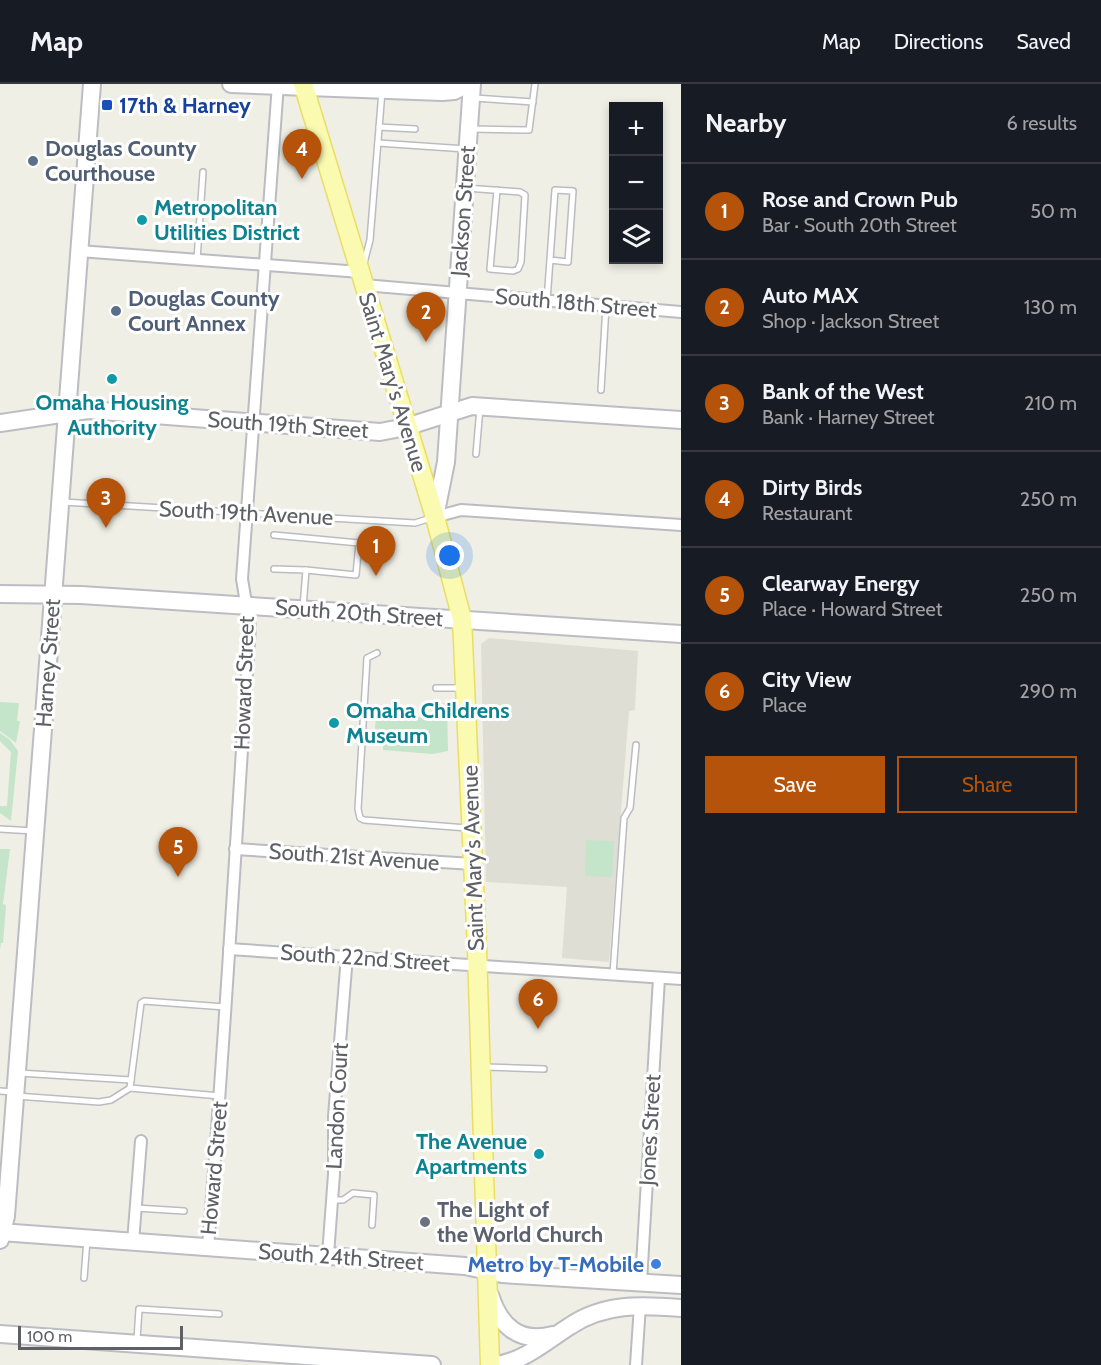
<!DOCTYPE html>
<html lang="en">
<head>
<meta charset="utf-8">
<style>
	body { margin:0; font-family:Cabin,sans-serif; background:#20242c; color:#f1f3f6 }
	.controls { position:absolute; right:18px; top:18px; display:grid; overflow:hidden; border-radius:0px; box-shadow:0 3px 9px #0003 }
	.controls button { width:54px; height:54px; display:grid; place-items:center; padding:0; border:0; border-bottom:2px solid #363941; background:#171b24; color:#f1f3f6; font:30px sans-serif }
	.scale { position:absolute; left:18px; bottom:15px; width:165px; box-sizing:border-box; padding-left:6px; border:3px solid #5e6066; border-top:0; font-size:16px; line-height:21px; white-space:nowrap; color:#5e6066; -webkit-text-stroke:4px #fff; paint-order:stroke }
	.you { position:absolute; left:450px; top:472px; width:21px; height:21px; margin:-15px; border:4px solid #fff; border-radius:50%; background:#1a73e8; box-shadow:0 0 0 9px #1a73e833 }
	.badge { display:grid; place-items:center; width:39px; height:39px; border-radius:50%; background:#b45309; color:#fff; font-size:20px; font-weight:700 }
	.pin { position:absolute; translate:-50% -50px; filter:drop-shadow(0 2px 3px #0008) }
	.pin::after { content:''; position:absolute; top:32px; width:21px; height:18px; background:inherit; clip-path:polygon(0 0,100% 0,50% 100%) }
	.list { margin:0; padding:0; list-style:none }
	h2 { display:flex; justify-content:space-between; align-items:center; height:78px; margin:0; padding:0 24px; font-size:26px }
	h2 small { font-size:20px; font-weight:400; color:#9ea1a6 }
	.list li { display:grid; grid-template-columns:39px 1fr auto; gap:18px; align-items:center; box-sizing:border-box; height:96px; padding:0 24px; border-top:2px solid #363941 }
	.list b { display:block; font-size:22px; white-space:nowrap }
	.list p { margin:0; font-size:20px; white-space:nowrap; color:#9ea1a6 }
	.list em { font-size:20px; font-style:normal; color:#9ea1a6 }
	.actions { display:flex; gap:12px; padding:18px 24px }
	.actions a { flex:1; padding:14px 0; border:2px solid #b45309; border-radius:0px; text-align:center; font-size:21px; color:#b45309 }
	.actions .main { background:#b45309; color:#fff }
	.icon { flex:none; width:33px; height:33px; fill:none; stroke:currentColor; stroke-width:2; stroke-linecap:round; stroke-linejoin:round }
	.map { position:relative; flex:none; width:681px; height:1281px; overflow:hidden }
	header { display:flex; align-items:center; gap:36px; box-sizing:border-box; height:84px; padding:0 30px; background:#171b24; border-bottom:2px solid #363941 }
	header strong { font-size:28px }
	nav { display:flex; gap:33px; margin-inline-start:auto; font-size:21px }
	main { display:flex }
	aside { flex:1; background:#171b24 }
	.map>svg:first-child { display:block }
	.education { fill:#dfded5 }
	.green { fill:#c4e5ca }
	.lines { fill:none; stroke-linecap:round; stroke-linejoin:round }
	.lane-casing { stroke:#bbbcc1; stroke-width:8 }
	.street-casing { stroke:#bbbcc1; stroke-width:14 }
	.secondary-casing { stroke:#bcbdc3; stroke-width:20 }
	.primary-casing { stroke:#ebdd64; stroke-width:21 }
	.lane { stroke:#fff; stroke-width:5 }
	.street { stroke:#fff; stroke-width:10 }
	.secondary { stroke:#fff; stroke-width:16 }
	.primary { stroke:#fafbb0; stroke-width:18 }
	.transit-dot { fill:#1a4fb4; stroke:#fff; stroke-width:2 }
	.service-dot { fill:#5c6f8a; stroke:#fff; stroke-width:2 }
	.culture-dot { fill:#0f9aa8; stroke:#fff; stroke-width:2 }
	.worship-dot { fill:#6b7280; stroke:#fff; stroke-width:2 }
	.shop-dot { fill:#3f7fe0; stroke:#fff; stroke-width:2 }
	.labels { text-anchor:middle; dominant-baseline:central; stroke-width:6; stroke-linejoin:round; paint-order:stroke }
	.transit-label { font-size:22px; font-weight:bold; fill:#164399; stroke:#fff; text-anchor:start }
	.service-label { font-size:22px; font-weight:bold; fill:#4e5e75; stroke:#fff; text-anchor:start }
	.culture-label { font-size:22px; font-weight:bold; fill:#0d838f; stroke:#fff; text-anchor:start }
	.street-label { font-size:22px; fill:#5e6066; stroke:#fff }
	.worship-label { font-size:22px; font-weight:bold; fill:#5b616d; stroke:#fff; text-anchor:start }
	.shop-label { font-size:22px; font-weight:bold; fill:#366cbe; stroke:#fff; text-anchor:end }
</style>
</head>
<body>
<header>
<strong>Map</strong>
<nav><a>Map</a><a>Directions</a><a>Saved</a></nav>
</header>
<main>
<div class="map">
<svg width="681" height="1281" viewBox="0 0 681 1281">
	<rect width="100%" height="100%" fill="#efefe6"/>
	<polygon class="education" points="489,554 638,567 635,626 629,627 609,878 562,874 567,803 486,798 481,560"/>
	<g class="green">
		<polygon points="0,618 19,619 17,637 20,637 16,659 0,647"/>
		<polygon points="447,618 448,667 433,670 383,666 383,661 374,661 376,630 442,635 443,619"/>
		<polygon points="0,649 10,656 18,667 11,737 0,729 0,722 7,722 11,668 0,657"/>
		<polygon points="586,756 614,757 612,793 585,792"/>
		<polygon points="0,765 10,765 3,820 6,821 3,859 1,859 0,866"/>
	</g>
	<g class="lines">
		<defs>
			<g id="lane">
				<polyline points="475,14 533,18"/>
				<polyline points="379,43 415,45"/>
				<polyline points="470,45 529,46 535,0"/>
				<polyline points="378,59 466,65"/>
				<polyline points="466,104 520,108 525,111 521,178 518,185 513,187 490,185 497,106"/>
				<polyline points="197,176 203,88"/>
				<polyline points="364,179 370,156 382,7"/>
				<polyline points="547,217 555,106 573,107 568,178 550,176"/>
				<polyline points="601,306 606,222"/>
				<polyline points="476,370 480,324"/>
				<polyline points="63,418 415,439 431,434"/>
				<polyline points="274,451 359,459 356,491 306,486"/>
				<polyline points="274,485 306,486 303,523"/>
				<polyline points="377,569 367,574 358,725 360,734 364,736 467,744"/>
				<polyline points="436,604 461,604"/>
				<polyline points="0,745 34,747"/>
				<polyline points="613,890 624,734 630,724 636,661"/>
				<polyline points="485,983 544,985"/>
				<polyline points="19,989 131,996"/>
				<polyline points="130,1004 141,919 144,917 225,923"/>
				<polyline points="0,1007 13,1008"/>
				<polyline points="16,1012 99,1018 111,1016 130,1004 220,1012"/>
				<polyline points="332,1116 343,1116 353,1109 374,1111 372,1141"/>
				<polyline points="136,1124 184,1127"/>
				<polyline points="84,1194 87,1156"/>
				<polyline points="137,1256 139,1225 219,1230"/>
			</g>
			<g id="street">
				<polyline points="79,167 360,188"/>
				<polyline points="364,201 681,228"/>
				<polyline points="435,433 461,426 681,441"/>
				<polyline points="235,765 473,780"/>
				<polyline points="229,865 681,895"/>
				<polyline points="133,1158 141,1057"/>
				<path d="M208,1163C225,957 236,750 250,543L242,495L278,0"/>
				<polyline points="328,1171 334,1090 334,1032 347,872"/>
				<polyline points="641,1198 659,894"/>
				<polyline points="636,1281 640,1221"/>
			</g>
			<g id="secondary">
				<polyline points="231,0 442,8 454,7 468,0"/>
				<polyline points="0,339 88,326 380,348 406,343 472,322 681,336"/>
				<polyline points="435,433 446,378 472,0"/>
				<polyline points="0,510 81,511 681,550"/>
				<polyline points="0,1148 465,1182 502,1190 681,1201"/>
				<polyline points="0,1156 6,1132 92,0"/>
				<path d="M490,1211C500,1242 519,1260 553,1251"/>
				<polyline points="0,1250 432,1281"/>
				<path d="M497,1281C526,1276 546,1257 570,1242C604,1219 641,1221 681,1224"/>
			</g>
			<polyline id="primary" points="303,0 435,433 462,535 477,866 490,1281"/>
		</defs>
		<use href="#lane" class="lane-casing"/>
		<use href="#street" class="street-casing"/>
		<use href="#secondary" class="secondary-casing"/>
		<use href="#primary" class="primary-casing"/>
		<use href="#lane" class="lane"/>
		<use href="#street" class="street"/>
		<use href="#secondary" class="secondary"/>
		<use href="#primary" class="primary"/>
	</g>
	<rect class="transit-dot" x="101" y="15" width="12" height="12" rx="3"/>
	<g class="service-dot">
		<circle cx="33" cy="77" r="6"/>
		<circle cx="116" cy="227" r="6"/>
	</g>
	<g class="culture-dot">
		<circle cx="142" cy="136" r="6"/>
		<circle cx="112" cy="295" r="6"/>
		<circle cx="334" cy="639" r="6"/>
		<circle cx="539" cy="1070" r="6"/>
	</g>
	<circle class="worship-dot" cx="425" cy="1138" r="6"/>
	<circle class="shop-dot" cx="656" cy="1180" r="6"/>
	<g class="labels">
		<g class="transit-label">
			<text x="119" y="21">17th &amp; Harney</text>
		</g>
		<g class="service-label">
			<text x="45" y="64">Douglas County<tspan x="45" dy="25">Courthouse</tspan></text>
			<text x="128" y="214">Douglas County<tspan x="128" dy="25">Court Annex</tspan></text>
		</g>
		<g class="culture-label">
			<text x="154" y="123">Metropolitan<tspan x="154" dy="25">Utilities District</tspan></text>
			<text x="112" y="318" text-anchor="middle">Omaha Housing<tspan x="112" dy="25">Authority</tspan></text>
			<text x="346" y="626">Omaha Childrens<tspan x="346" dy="25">Museum</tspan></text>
			<text x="527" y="1057" text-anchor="end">The Avenue<tspan x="527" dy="25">Apartments</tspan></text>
		</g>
		<g class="street-label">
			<text transform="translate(463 127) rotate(-86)">Jackson Street</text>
			<text transform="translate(576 219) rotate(5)">South 18th Street</text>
			<text transform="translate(393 298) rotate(73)">Saint Mary's Avenue</text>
			<text transform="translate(288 341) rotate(4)">South 19th Street</text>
			<text transform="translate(246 429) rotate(3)">South 19th Avenue</text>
			<text transform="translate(359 529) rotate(4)">South 20th Street</text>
			<text transform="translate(48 579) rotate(-86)">Harney Street</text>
			<text transform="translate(244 599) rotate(-88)">Howard Street</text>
			<text transform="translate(354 773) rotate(4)">South 21st Avenue</text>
			<text transform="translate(473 774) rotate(-92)">Saint Mary's Avenue</text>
			<text transform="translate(365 874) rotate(4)">South 22nd Street</text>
			<text transform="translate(337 1022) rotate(-87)">Landon Court</text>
			<text transform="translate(650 1046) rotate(-87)">Jones Street</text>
			<text transform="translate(214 1084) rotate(-85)">Howard Street</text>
			<text transform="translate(341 1173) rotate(4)">South 24th Street</text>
		</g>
		<g class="worship-label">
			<text x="437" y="1125">The Light of<tspan x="437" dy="25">the World Church</tspan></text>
		</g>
		<g class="shop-label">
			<text x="644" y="1180">Metro by T-Mobile</text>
		</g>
	</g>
</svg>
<div class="controls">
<button>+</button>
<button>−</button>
<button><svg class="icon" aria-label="layers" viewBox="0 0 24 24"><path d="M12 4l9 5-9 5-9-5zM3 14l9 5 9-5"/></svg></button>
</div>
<div class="scale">100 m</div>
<div class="you"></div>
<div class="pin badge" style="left:376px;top:492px">1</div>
<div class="pin badge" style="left:426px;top:258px">2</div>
<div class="pin badge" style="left:106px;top:444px">3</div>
<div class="pin badge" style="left:302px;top:95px">4</div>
<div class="pin badge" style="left:178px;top:793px">5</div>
<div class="pin badge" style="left:538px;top:945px">6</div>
</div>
<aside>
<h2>Nearby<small>6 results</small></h2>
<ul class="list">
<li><span class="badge">1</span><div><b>Rose and Crown Pub</b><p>Bar · South 20th Street</p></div><em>50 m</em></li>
<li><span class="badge">2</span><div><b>Auto MAX</b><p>Shop · Jackson Street</p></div><em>130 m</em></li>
<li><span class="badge">3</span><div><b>Bank of the West</b><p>Bank · Harney Street</p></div><em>210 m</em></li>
<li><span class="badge">4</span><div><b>Dirty Birds</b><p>Restaurant</p></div><em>250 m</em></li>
<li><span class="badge">5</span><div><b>Clearway Energy</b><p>Place · Howard Street</p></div><em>250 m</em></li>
<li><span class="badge">6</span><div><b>City View</b><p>Place</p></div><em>290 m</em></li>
</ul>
<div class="actions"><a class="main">Save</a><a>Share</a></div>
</aside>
</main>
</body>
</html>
